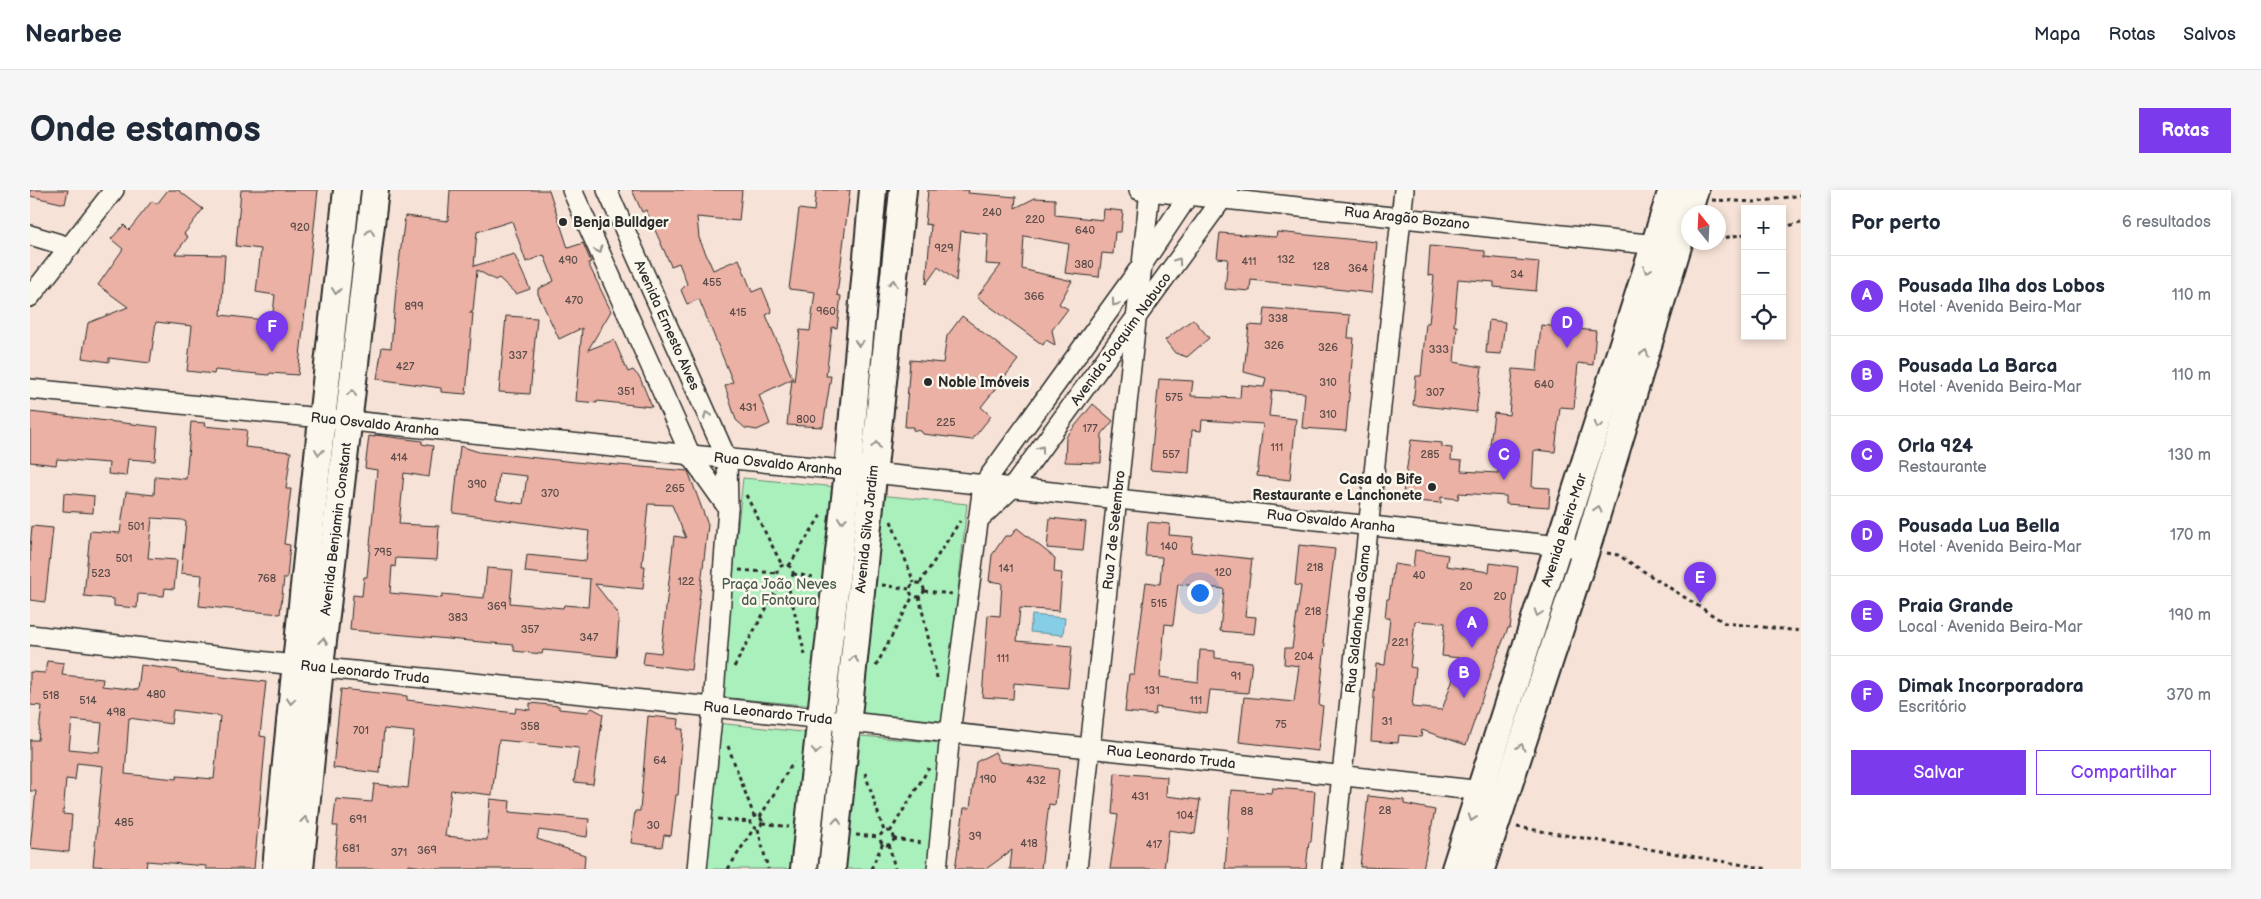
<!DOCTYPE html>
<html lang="pt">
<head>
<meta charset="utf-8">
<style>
	body { margin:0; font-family:"Balsamiq Sans",sans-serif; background:#f6f6f7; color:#1f2937 }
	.controls { position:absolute; right:15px; top:15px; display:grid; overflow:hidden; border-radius:0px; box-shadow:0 2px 8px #0003 }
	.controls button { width:45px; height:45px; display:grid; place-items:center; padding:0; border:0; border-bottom:1px solid #e0e1e3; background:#fff; color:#1f2937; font:25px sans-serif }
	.compass { position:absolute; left:1651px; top:15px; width:45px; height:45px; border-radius:50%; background:#fff; box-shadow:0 2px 8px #0003; rotate:342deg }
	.you { position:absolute; left:1169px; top:402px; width:18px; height:18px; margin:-12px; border:4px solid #fff; border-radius:50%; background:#1a73e8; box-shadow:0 0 0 8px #1a73e833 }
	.badge { display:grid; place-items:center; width:32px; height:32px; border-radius:50%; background:#7c3aed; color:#fff; font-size:16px; font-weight:700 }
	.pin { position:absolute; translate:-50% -41px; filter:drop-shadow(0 1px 2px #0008) }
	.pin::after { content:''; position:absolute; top:26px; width:18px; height:15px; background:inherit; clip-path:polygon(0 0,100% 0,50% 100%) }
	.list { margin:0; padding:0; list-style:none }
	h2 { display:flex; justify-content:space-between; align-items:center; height:65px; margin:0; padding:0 20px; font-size:21px }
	h2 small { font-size:16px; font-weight:400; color:#747a83 }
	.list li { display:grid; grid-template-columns:32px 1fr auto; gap:15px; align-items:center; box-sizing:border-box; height:80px; padding:0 20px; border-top:1px solid #e0e1e3 }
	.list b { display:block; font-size:19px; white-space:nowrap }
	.list p { margin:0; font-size:16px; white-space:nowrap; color:#747a83 }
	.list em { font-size:16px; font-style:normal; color:#747a83 }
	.actions { display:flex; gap:10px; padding:15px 20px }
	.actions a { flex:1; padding:11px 0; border:1px solid #7c3aed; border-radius:0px; text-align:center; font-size:18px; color:#7c3aed }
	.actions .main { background:#7c3aed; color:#fff }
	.icon { flex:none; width:28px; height:28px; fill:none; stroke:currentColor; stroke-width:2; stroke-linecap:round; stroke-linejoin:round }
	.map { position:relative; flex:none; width:1771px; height:679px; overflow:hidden; border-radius:0px }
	header { display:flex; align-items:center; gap:30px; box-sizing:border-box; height:70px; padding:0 25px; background:#fff; border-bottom:1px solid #e0e1e3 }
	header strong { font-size:24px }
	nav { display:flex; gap:28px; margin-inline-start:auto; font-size:18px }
	.intro { display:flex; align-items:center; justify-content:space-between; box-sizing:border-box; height:120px; padding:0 30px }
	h1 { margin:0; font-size:35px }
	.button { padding:12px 22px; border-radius:0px; background:#7c3aed; color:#fff; font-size:18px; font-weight:700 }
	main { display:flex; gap:30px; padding:0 30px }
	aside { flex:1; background:#fff; border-radius:0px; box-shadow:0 2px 8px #0003 }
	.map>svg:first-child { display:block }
	.green { fill:#aaf0bc; stroke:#6a8e74 }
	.water { fill:#85cee6; stroke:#618d9b }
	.building { fill:#eab1a4; stroke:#2b2b2b; fill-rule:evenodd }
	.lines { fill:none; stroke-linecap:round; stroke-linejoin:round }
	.street-casing { stroke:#2b2b2b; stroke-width:22 }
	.secondary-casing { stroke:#2b2b2b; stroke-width:30 }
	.path { stroke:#2b2b2b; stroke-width:3; stroke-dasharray:4 4; stroke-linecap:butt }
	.street { stroke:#fbf7ec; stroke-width:19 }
	.secondary { stroke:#fbf7ec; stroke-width:26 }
	.oneway { stroke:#93918c }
	.poi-dot { fill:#2b2b2b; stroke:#fbf7ec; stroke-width:2 }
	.labels { text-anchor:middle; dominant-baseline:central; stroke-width:5; stroke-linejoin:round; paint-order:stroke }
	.number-label { font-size:11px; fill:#5b4c49 }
	.street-label { font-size:14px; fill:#2b2b2b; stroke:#fbf7ec }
	.poi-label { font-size:14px; font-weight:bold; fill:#2b2b2b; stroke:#fbf7ec; text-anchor:start }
	.park-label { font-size:14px; fill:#4b5c4f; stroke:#fbf7ec }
</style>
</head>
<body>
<header>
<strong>Nearbee</strong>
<nav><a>Mapa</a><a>Rotas</a><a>Salvos</a></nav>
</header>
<div class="intro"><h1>Onde estamos</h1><a class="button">Rotas</a></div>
<main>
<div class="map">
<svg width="1771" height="679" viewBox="0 0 1771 679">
	<rect width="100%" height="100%" fill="#f6e2d6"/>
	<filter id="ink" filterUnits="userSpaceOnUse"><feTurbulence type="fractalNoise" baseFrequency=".02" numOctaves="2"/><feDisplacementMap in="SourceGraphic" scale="10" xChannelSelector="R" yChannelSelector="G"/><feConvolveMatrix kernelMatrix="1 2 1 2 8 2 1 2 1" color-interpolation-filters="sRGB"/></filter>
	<g filter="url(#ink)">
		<g class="green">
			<polygon points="713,288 807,297 785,516 690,507"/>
			<polygon points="849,305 937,314 914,532 825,523"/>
			<polygon points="687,533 781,543 768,679 672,679"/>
			<polygon points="819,545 913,553 901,679 806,679"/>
		</g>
		<polygon class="water" points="1002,425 1035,428 1033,445 1000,442"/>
		<g class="building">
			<polygon points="0,0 38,0 35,14 0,6"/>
			<polygon points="138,0 148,0 173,19 154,44 158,47 145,64 195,65 191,125 242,131 245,105 226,102 231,59 206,56 211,0 288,0 268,185 240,183 239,185 185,180 184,184 157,181 162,136 126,132 120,173 79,168 79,172 52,168 58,133 98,117 68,95 93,59 81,49 94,35 99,40 122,11 127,14"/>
			<polygon points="420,0 519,0 538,58 553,53 561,72 558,73 581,121 558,160 584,150 598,182 603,180 610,188 622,217 567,211 567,213 546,211 552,138 529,149 508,104 508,99 524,91 514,65 496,72 482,31 447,42 444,76 484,64 500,99 486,104 469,88 465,90 447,80 443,121 439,123 443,123 436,204 411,202 411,198 347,189 352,157 361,158 367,88 375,26 418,31"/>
			<polygon points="602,0 712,0 709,31 667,27 669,48 683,80 709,69 722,102 732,98 742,122 736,125 764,192 770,140 780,141 785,102 759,99 769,19 784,21 786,0 820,0 807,105 811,106 807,138 802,137 796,186 801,186 793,237 757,235 762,189 729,205 740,234 727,240 715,238 706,230 695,196 703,192 669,109 657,114 651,100 657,94 649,73 641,76 616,20 612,22"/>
			<polygon points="898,0 939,0 938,3 986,7 985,18 1005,8 1025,9 1025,25 1073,30 1074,19 1093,21 1091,42 1085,42 1083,64 1072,63 1069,87 1035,83 1039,54 994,46 992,79 1042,91 1029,114 1038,119 1022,140 1025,155 1016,150 1013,155 947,107 971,75 956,74 958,44 931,41 926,91 908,77 896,94 901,35 895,34"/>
			<polygon points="1247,42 1347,52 1342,103 1221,90 1220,101 1195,99 1198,69 1187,68 1190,43 1246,47"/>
			<polygon points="1400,56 1455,61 1455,67 1509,72 1506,101 1464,97 1464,92 1428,89 1424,136 1427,136 1424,172 1452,177 1446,222 1383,215 1386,186 1391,186 1396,133 1399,133 1404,86 1398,85"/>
			<polygon points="1235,118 1320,125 1318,148 1324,148 1316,241 1272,238 1275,203 1242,200 1239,226 1266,229 1260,290 1227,286 1233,234 1172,230 1171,241 1162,240 1159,283 1120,280 1129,189 1163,191 1161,206 1210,208 1211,195 1234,197 1236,188 1214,182 1219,135 1233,136"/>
			<polygon points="476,126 507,128 500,204 469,202"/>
			<polygon points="932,126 988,170 951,217 961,226 942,250 893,244 891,241 883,240 883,237 875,237 880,170 913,173 917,146"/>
			<polygon points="1163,129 1179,148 1157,167 1145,163 1135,150"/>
			<polygon points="1459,130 1475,132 1471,164 1456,163"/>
			<polygon points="1511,135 1566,141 1563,175 1548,173 1544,218 1530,217 1525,262 1504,260 1502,297 1520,298 1519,317 1476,314 1476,306 1429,303 1428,309 1411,307 1411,313 1372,310 1381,250 1412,253 1412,257 1422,258 1421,270 1432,271 1431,281 1468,283 1470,256 1460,255 1464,223 1479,225 1483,179 1507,181"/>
			<polygon points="1063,214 1083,231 1072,244 1071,273 1035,272 1036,247"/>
			<polygon points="0,222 128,237 125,271 98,269 96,286 78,284 79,273 27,269 26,275 0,272"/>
			<polygon points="161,232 175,233 174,236 217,240 215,257 261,262 256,299 261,299 254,354 260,355 257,388 254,388 250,424 169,416 172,385 151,383 156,332 152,330 122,328 118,368 147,370 144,399 135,398 134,406 108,404 107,418 84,416 84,409 54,406 60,341 90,343 96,302 124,305 125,286 156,289"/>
			<path d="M345,245L392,251V254L403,256L399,287L374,283L369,334L409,336L407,370L366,368L365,377L362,376L360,403L412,408V404L454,408L457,378L483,380L480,413L533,418L534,415L558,417L560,389L495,382L497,365L556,371L559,341L423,323L430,256L449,262L565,274V273L658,281L678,335L661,480L613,474L615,461L631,463L644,346L656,348L642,315L618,314L612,376H615L613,399L565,394L587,422L589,431L586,467L513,460L512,464L484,461V455L320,440L323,405L332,406L334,387H337L347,280L335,278L339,246L345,247ZM469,283L497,286L493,314L466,310Z"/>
			<polygon points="34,303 64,306 63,323 33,321"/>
			<polygon points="1020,328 1056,332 1053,361 1017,358"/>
			<polygon points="1118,332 1140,334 1139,345 1163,347 1161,362 1222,369 1215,426 1226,427 1224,444 1190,441 1194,399 1148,394 1143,435 1135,434 1130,487 1168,492 1170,460 1185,461 1185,468 1222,472 1218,503 1180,500 1177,524 1126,517 1125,525 1095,522 1099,484 1104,484 1116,392 1130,394 1132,367 1115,366"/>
			<polygon points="2,336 23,338 15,412 0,410 0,357"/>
			<polygon points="987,338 1025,368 1024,382 1032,383 1029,421 990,418 987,451 1042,456 1038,498 984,493 983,509 952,507 958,425 970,426 972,393 959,391 962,365 975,346 981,346"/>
			<polygon points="1269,355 1305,359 1293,453 1295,453 1289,515 1293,516 1288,561 1209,552 1214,507 1264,512 1269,476 1254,474 1255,458 1262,458 1271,396 1265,395"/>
			<path d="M1385,360L1418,365L1416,376L1459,382L1460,373L1488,377L1480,438H1478L1465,471L1436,555L1392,540L1391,547L1369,545L1368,553L1341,551L1346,474L1355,475L1360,428H1355L1357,409H1359L1364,374L1383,377ZM1385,431L1415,433L1412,466L1430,468L1412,520L1382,517L1386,478L1380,477Z"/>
			<path d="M17,471L34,473L32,485L73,489L72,496L108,500L111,475L148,480V482L236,492L230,546L236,547L224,679H176V676L117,671L116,679L63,676L73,576L47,573L45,590L36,589L33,624L42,625L39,662L0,658L6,601H0V550H8L12,516L0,515V482L15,483ZM143,520L190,526L184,589L147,586L146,589L95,584L99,528L141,534ZM42,530L72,533L69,562L39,559Z"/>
			<polygon points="311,499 377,506 377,510 485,523 486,518 500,520 500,513 529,516 529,519 558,522 562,518 573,524 563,594 544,592 549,558 469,550 462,605 421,600 415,646 457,650 460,609 480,611 479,622 559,629 557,647 509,640 507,649 555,665 554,679 406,679 379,675 378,679 304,679 308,636 303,636 306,609 342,612 344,594 378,598 384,542 354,539 350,583 303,578"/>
			<polygon points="618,526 649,529 648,539 653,539 648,605 646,605 641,646 634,645 632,657 601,653 605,621 610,621"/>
			<polygon points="965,562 970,572 1029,579 1025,615 1019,614 1011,679 980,679 982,660 956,679 925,679 934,618 940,618 946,572"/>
			<polygon points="1085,583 1137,587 1136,606 1170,610 1165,644 1139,640 1134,679 1080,679 1088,625 1082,624"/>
			<polygon points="1242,598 1285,601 1281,652 1279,652 1276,679 1195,679 1201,600 1241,603"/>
			<polygon points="1338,606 1374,610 1374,614 1405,620 1393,679 1330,677"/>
		</g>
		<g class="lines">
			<defs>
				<g id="street">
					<polyline points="542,0 661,266 698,318"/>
					<polyline points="577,0 697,269 698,318 683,517 667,679"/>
					<polyline points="1109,0 1636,56"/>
					<polyline points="0,45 40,57"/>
					<polyline points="0,107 84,0"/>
					<polyline points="0,199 843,283 1540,357"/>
					<polyline points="948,330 982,298 1198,1"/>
					<polyline points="0,445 264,475 683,517 1462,602"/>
					<polyline points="907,679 920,543 953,295 1112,75 1162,0"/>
					<polyline points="1047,679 1120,0"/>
					<polyline points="1302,679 1374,0"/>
				</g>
				<g id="secondary">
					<path d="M246,679C266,452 293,226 317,0"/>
					<polyline points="270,679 290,477 345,0"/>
					<polyline points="774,679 818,281 843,0"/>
					<polyline points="802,679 873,0"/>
					<polyline points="1425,679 1642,0"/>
					<polyline points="1451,679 1556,360 1665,0"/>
				</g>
			</defs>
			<use href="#street" class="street-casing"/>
			<use href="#secondary" class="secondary-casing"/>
			<g class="path">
				<polyline points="1682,10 1728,12 1771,5"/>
				<polyline points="1752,37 1771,33"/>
				<polyline points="1688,49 1715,44"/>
				<polyline points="716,305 752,375"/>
				<polyline points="861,331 884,393"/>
				<polyline points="1577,363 1588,365 1695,433 1771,441"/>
				<circle cx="755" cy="383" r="8"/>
				<polyline points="759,376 791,325"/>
				<polyline points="709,380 747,383"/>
				<polyline points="763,384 785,387"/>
				<polyline points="757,391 775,465"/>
				<circle cx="887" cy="400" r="7"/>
				<polyline points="890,393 930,331"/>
				<polyline points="852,395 879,399"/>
				<polyline points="894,401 923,404"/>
				<polyline points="889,406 908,492"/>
				<polyline points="846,476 883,406"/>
				<polyline points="704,477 752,390"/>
				<polyline points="698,556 724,626"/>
				<polyline points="835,583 854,641"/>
				<circle cx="726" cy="632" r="6"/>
				<polyline points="730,627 763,572"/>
				<polyline points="688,629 720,632"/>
				<polyline points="733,633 759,637"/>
				<polyline points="1487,637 1738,679"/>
				<polyline points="728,639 738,679"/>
				<circle cx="857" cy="648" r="7"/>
				<polyline points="860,642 899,578"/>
				<polyline points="826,645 850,647"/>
				<polyline points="863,649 893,653"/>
				<polyline points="859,654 865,679"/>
				<polyline points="698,679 724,638"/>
				<polyline points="841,679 853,653"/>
			</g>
			<use href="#street" class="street"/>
			<use href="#secondary" class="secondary"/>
		</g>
		<defs><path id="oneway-chevron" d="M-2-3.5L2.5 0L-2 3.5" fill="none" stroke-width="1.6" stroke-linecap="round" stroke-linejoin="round" transform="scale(1.25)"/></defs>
		<g class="oneway">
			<use href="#oneway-chevron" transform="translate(340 42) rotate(-83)"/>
			<use href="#oneway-chevron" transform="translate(569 60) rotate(66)"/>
			<use href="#oneway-chevron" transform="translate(1148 71) rotate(-55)"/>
			<use href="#oneway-chevron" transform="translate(1617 80) rotate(108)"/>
			<use href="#oneway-chevron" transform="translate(863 93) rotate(-84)"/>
			<use href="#oneway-chevron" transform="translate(306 101) rotate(96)"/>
			<use href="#oneway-chevron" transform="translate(1085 113) rotate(126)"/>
			<use href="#oneway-chevron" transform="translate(829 153) rotate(95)"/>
			<use href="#oneway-chevron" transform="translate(1615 163) rotate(-73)"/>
			<use href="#oneway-chevron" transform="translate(322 203) rotate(-83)"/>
			<use href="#oneway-chevron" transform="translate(677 225) rotate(-114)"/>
			<use href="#oneway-chevron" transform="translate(1568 235) rotate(108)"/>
			<use href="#oneway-chevron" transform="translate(846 255) rotate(-84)"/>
			<use href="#oneway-chevron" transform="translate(1011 259) rotate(-54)"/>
			<use href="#oneway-chevron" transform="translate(289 262) rotate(97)"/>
			<use href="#oneway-chevron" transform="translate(1568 319) rotate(-73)"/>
			<use href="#oneway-chevron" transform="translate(812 330) rotate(96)"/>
			<use href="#oneway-chevron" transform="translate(1508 423) rotate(108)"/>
			<use href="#oneway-chevron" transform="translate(293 451) rotate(-83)"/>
			<use href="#oneway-chevron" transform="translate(824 469) rotate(-84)"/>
			<use href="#oneway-chevron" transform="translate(261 511) rotate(95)"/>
			<use href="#oneway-chevron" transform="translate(1491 557) rotate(-72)"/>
			<use href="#oneway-chevron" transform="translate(786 561) rotate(96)"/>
			<use href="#oneway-chevron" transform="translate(1442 628) rotate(109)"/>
			<use href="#oneway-chevron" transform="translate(275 630) rotate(-84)"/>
			<use href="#oneway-chevron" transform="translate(807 631) rotate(-84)"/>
		</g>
	</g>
	<g class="poi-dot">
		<circle cx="533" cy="32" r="5"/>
		<circle cx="898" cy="192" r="5"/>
		<circle cx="1402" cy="297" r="5"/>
	</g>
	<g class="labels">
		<g class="number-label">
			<text x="962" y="22">240</text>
			<text x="1005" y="29">220</text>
			<text x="270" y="37">920</text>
			<text x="1055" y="40">640</text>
			<text x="914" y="58">929</text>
			<text x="1256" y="69">132</text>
			<text x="538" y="70">490</text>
			<text x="1219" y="71">411</text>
			<text x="1054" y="74">380</text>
			<text x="1291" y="76">128</text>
			<text x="1328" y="78">364</text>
			<text x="1487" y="84">34</text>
			<text x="682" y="92">455</text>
			<text x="1004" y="106">366</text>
			<text x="544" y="110">470</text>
			<text x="384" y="116">899</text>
			<text x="796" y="121">960</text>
			<text x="708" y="122">415</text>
			<text x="1248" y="128">338</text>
			<text x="1244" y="155">326</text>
			<text x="1298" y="157">326</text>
			<text x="1409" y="159">333</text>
			<text x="488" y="165">337</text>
			<text x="375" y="176">427</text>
			<text x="1298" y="192">310</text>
			<text x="1514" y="194">640</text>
			<text x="596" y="201">351</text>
			<text x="1405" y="202">307</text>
			<text x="1144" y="207">575</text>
			<text x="718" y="217">431</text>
			<text x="1298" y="224">310</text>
			<text x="776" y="229">800</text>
			<text x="916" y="232">225</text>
			<text x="1060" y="238">177</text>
			<text x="1247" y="257">111</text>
			<text x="1141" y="264">557</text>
			<text x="1400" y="264">285</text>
			<text x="369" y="267">414</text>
			<text x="447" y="294">390</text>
			<text x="645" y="298">265</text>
			<text x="520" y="303">370</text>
			<text x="106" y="336">501</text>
			<text x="1139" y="356">140</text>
			<text x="353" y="362">795</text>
			<text x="94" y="368">501</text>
			<text x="1285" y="377">218</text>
			<text x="976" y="378">141</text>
			<text x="1193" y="382">120</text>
			<text x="71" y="383">523</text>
			<text x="1389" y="385">40</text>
			<text x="237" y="388">768</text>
			<text x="656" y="391">122</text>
			<text x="1436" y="396">20</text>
			<text x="1470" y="406">20</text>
			<text x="1129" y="413">515</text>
			<text x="467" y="416">369</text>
			<text x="1283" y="421">218</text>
			<text x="428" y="427">383</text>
			<text x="500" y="439">357</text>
			<text x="559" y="447">347</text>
			<text x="1370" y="452">221</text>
			<text x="1274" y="466">204</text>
			<text x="973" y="468">111</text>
			<text x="1206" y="486">91</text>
			<text x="1122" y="500">131</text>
			<text x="126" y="504">480</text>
			<text x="21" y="505">518</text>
			<text x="58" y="510">514</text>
			<text x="1166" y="510">111</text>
			<text x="86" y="522">498</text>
			<text x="1357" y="531">31</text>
			<text x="1251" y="534">75</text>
			<text x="500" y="536">358</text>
			<text x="331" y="540">701</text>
			<text x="630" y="570">64</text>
			<text x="958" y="589">190</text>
			<text x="1006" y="590">432</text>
			<text x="1110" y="606">431</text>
			<text x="1355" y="620">28</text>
			<text x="1217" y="621">88</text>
			<text x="1155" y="625">104</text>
			<text x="328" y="629">691</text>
			<text x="94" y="632">485</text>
			<text x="623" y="635">30</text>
			<text x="945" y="646">39</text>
			<text x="999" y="653">418</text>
			<text x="1124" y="654">417</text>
			<text x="321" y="658">681</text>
			<text x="397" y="660">369</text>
			<text x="369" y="662">371</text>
		</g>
		<g class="street-label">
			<text transform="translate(1377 28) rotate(6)">Rua Aragão Bozano</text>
			<text transform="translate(637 135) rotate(66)">Avenida Ernesto Alves</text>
			<text transform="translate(1091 149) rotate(-54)">Avenida Joaquim Nabuco</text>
			<text transform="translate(345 234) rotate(6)">Rua Osvaldo Aranha</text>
			<text transform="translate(748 274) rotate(6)">Rua Osvaldo Aranha</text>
			<text transform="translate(1301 331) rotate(6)">Rua Osvaldo Aranha</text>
			<text transform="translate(306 339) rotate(-83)">Avenida Benjamin Constant</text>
			<text transform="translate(837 339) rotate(-84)">Avenida Silva Jardim</text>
			<text transform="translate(1084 340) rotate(-84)">Rua 7 de Setembro</text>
			<text transform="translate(1534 340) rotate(-72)">Avenida Beira-Mar</text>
			<text transform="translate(1328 429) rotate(-84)">Rua Saldanha da Gama</text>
			<text transform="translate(335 482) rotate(6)">Rua Leonardo Truda</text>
			<text transform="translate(738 523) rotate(6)">Rua Leonardo Truda</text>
			<text transform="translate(1141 567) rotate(6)">Rua Leonardo Truda</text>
		</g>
		<g class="poi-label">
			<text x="543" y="32">Benja Bulldger</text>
			<text x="908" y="192">Noble Imóveis</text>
			<text x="1392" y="289" text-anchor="end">Casa do Bife<tspan x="1392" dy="16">Restaurante e Lanchonete</tspan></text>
		</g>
		<g class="park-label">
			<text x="749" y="394">Praça João Neves<tspan x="749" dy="16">da Fontoura</tspan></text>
		</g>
	</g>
</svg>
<div class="controls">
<button>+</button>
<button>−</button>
<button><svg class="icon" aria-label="locate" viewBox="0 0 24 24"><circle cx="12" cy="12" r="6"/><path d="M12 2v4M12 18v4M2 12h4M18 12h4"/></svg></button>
</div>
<svg class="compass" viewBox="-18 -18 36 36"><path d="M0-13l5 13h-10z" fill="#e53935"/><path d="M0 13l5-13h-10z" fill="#747a83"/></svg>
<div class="you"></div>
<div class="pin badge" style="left:1442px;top:458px">A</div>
<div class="pin badge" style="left:1434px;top:508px">B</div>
<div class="pin badge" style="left:1474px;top:290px">C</div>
<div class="pin badge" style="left:1537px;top:158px">D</div>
<div class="pin badge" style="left:1670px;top:413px">E</div>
<div class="pin badge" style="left:242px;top:162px">F</div>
</div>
<aside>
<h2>Por perto<small>6 resultados</small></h2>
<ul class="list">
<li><span class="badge">A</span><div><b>Pousada Ilha dos Lobos</b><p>Hotel · Avenida Beira-Mar</p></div><em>110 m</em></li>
<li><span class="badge">B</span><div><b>Pousada La Barca</b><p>Hotel · Avenida Beira-Mar</p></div><em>110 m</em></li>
<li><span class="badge">C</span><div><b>Orla 924</b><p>Restaurante</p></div><em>130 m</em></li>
<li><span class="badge">D</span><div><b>Pousada Lua Bella</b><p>Hotel · Avenida Beira-Mar</p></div><em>170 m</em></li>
<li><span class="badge">E</span><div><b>Praia Grande</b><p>Local · Avenida Beira-Mar</p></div><em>190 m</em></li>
<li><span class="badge">F</span><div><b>Dimak Incorporadora</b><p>Escritório</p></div><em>370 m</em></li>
</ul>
<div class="actions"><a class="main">Salvar</a><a>Compartilhar</a></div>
</aside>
</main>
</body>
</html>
